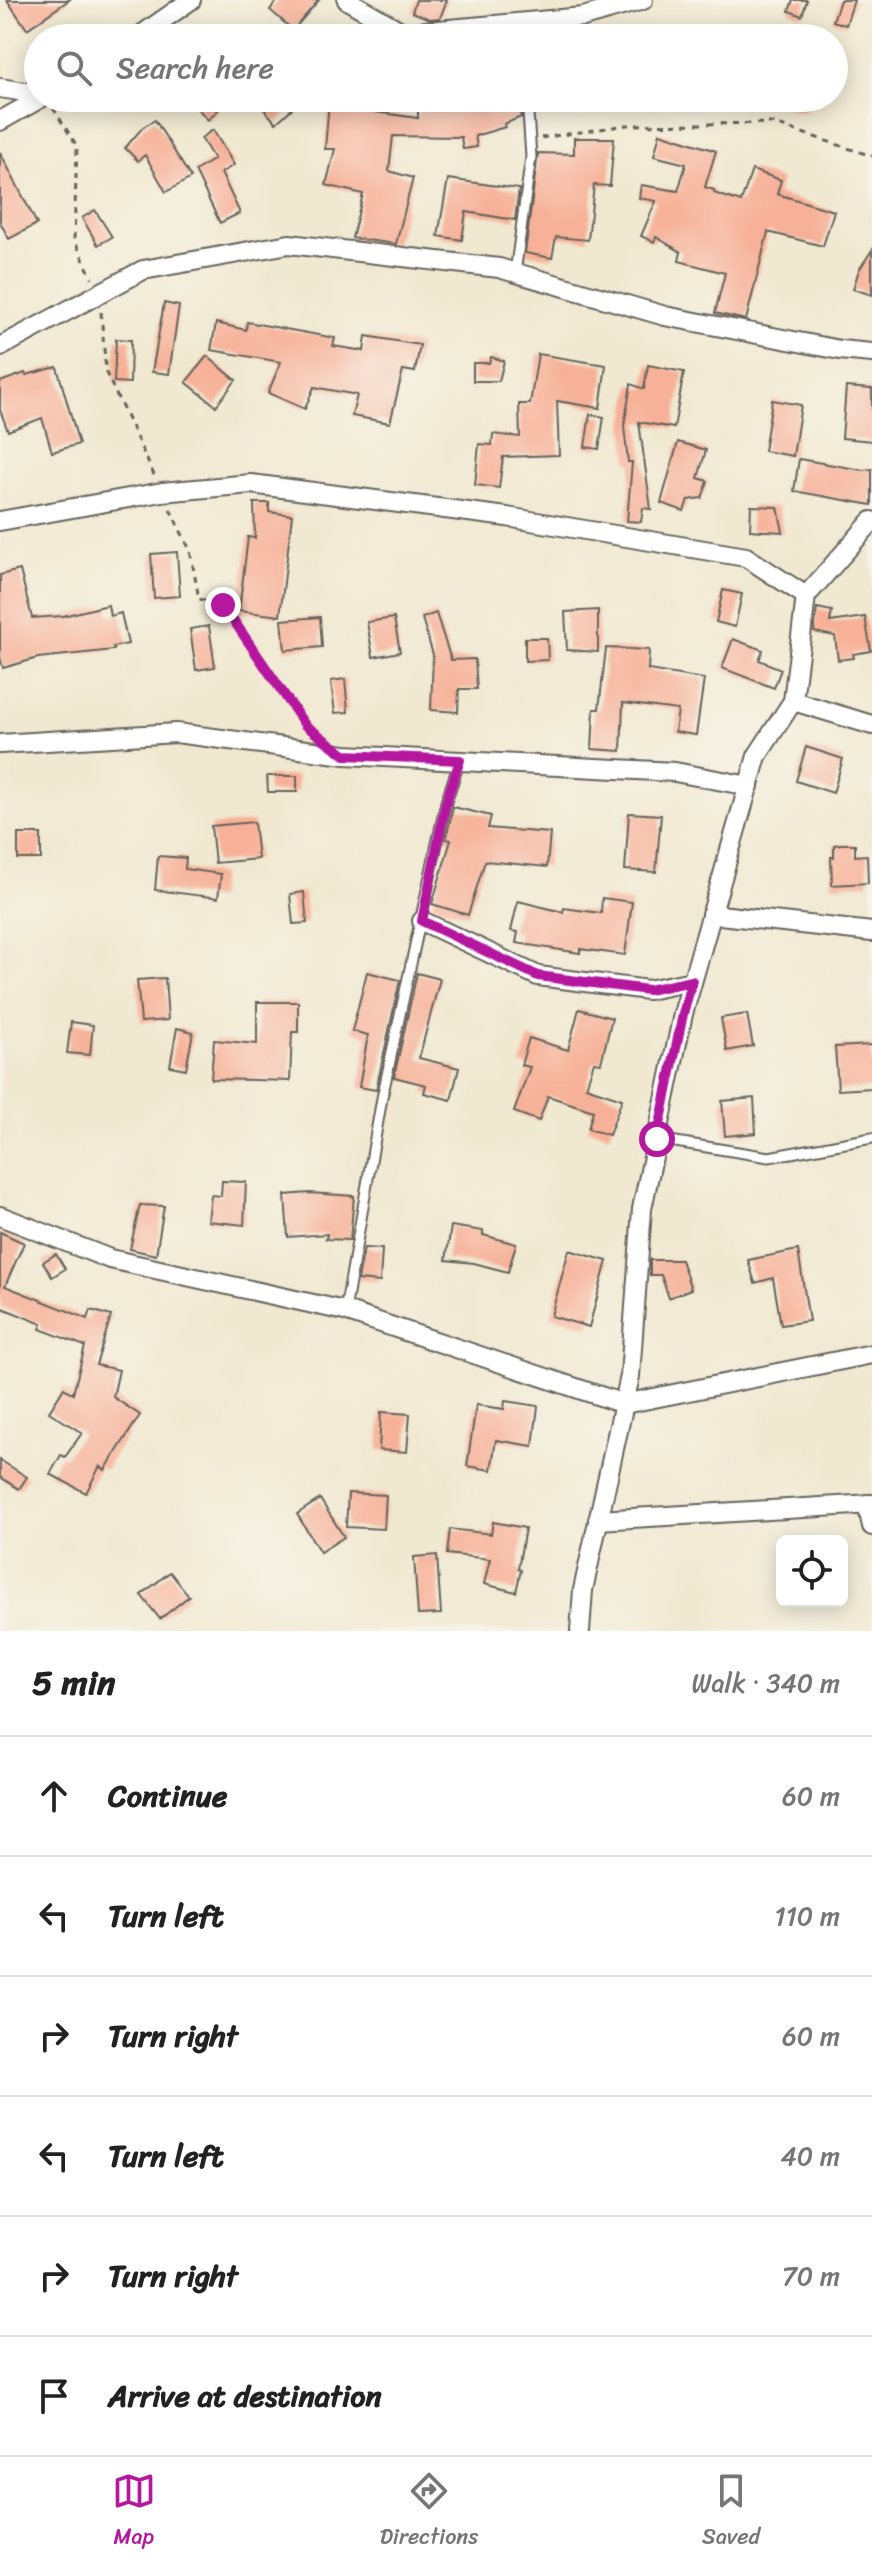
<!DOCTYPE html>
<html lang="en">
<head>
<meta charset="utf-8">
<style>
	body { margin:0; font-family:Sriracha,sans-serif; background:#f2f2f2; color:#222 }
	.controls { position:absolute; right:24px; bottom:24px; display:grid; overflow:hidden; border-radius:12px; box-shadow:0 4px 20px #0003 }
	.controls button { width:72px; height:72px; display:grid; place-items:center; padding:0; border:0; border-bottom:2px solid #e0e0e0; background:#fff; color:#222; font:40px sans-serif }
	.stop { position:absolute; width:24px; height:24px; margin:-18px; border:6px solid #b5179e; border-radius:50%; background:#fff }
	.stop.end { background:#b5179e; border-color:#fff; box-shadow:0 2px 8px #0008 }
	.list { margin:0; padding:0; list-style:none }
	h2 { display:flex; justify-content:space-between; align-items:center; height:104px; margin:0; padding:0 32px; font-size:34px }
	h2 small { font-size:26px; font-weight:400; color:#767676 }
	.list li { display:grid; grid-template-columns:52px 1fr auto; gap:24px; align-items:center; box-sizing:border-box; height:120px; padding:0 32px; border-top:2px solid #e0e0e0 }
	.list b { display:block; font-size:30px; white-space:nowrap }
	.list em { font-size:26px; font-style:normal; color:#767676 }
	.icon { flex:none; width:44px; height:44px; fill:none; stroke:currentColor; stroke-width:2; stroke-linecap:round; stroke-linejoin:round }
	.map { position:relative; flex:none; width:872px; height:1631px; overflow:hidden }
	.search { position:absolute; background:#fff; box-shadow:0 4px 20px #0003; left:24px; right:24px; top:24px; height:88px; display:flex; align-items:center; gap:20px; box-sizing:border-box; padding:0 28px; border-radius:44px; color:#767676; font-size:30px }
	.sheet { height:824px; background:#fff }
	nav { display:flex; justify-content:space-around; align-items:center; box-sizing:border-box; height:112px; border-top:2px solid #e0e0e0; background:#fff; font-size:22px; color:#767676 }
	nav a { display:grid; justify-items:center; gap:4px }
	nav .on { color:#b5179e }
	.map>svg:first-child { display:block }
	.building { fill:#f7b198 }
	.lines { fill:none; stroke-linecap:round; stroke-linejoin:round }
	.lane-casing { stroke:#66635b; stroke-width:13 }
	.street-casing { stroke:#66635b; stroke-width:22 }
	.path { stroke:#66635b; stroke-width:3; stroke-dasharray:6 6; stroke-linecap:butt }
	.lane { stroke:#fff; stroke-width:9 }
	.street { stroke:#fff; stroke-width:18 }
	.route { stroke:#b5179e; stroke-width:10 }
</style>
</head>
<body>
<div class="map">
<svg width="872" height="1631" viewBox="0 0 872 1631">
	<rect width="100%" height="100%" fill="#f7f3e8"/>
	<filter id="ink" filterUnits="userSpaceOnUse"><feTurbulence type="fractalNoise" baseFrequency=".0125" numOctaves="2"/><feDisplacementMap in="SourceGraphic" scale="16" xChannelSelector="R" yChannelSelector="G"/><feConvolveMatrix kernelMatrix="1 2 1 2 8 2 1 2 1" color-interpolation-filters="sRGB"/></filter>
	<filter id="wash" filterUnits="userSpaceOnUse"><feTurbulence type="fractalNoise" baseFrequency=".006" numOctaves="4" result="noise"/><feDisplacementMap in="SourceGraphic" scale="32" xChannelSelector="R" yChannelSelector="G"/><feGaussianBlur stdDeviation="1.8" result="paint"/><feColorMatrix in="noise" values="0 0 0 0 0 0 0 0 0 0 0 0 0 0 0 0 0 1.4 0 .05"/><feComposite in="paint" operator="in"/></filter>
	<g filter="url(#wash)">
		<rect width="100%" height="100%" fill="#f0e8d0"/>
		<g id="blocks">
			<g class="building">
				<polygon points="7,0 69,0 27,29"/>
				<polygon points="278,0 319,0 293,30 270,10"/>
				<polygon points="416,0 447,0 440,18 430,19 412,12"/>
				<polygon points="793,0 807,0 802,16 789,11"/>
				<polygon points="840,0 854,0 846,25 833,21"/>
				<polygon points="188,98 210,98 219,109 208,120"/>
				<polygon points="254,98 290,98 296,105 276,123"/>
				<polygon points="335,98 362,98 360,110 418,118 418,98 520,98 521,117 504,124 505,127 475,136 477,147 463,149 461,137 393,136 389,171 413,178 396,244 352,238 363,194 326,185 335,149 325,149 329,101 334,102"/>
				<polygon points="553,98 597,98 598,102 558,113"/>
				<polygon points="768,98 810,98 805,113 767,101"/>
				<polygon points="155,120 191,178 166,192 145,155 138,161 125,148 143,127"/>
				<polygon points="213,130 234,165 221,173 240,213 220,223 195,171 214,159 201,138"/>
				<polygon points="660,133 716,151 705,187 714,190 714,193 741,202 752,170 781,180 777,194 834,211 823,246 768,232 746,320 715,313 725,273 679,261 681,252 656,237 654,242 641,236 656,201 639,198 641,185 678,191 686,164 654,156"/>
				<polygon points="574,138 614,138 610,186 594,185 588,240 556,237 552,258 525,253 538,153 574,154"/>
				<polygon points="0,152 37,224 9,239 0,222"/>
				<polygon points="448,179 519,189 515,220 466,212 462,240 438,236"/>
				<polygon points="95,210 112,237 98,245 82,218"/>
				<polygon points="872,250 872,295 853,289 859,270"/>
				<polygon points="164,303 179,306 169,374 152,372"/>
				<polygon points="247,322 335,338 333,346 364,351 366,336 420,345 415,372 403,370 390,423 352,416 357,395 314,387 305,409 268,393 281,362 211,350 216,323 246,330"/>
				<polygon points="116,339 131,340 130,383 114,382"/>
				<polygon points="538,354 606,365 600,408 557,401 559,455 503,457 499,488 475,485 479,444 492,445 493,434 520,437 519,404 530,404"/>
				<polygon points="207,356 236,380 216,406 186,382"/>
				<polygon points="491,357 504,361 499,381 473,381 473,363 489,363"/>
				<polygon points="648,365 684,372 674,428 639,422 651,509 643,508 641,522 627,521 632,462 628,462 624,426 631,384 644,389"/>
				<polygon points="57,367 79,444 52,452 42,418 8,431 0,410 0,382 25,373 26,375"/>
				<polygon points="846,387 872,389 872,441 842,438"/>
				<polygon points="772,400 801,405 793,456 764,451"/>
				<polygon points="590,414 604,417 599,449 585,447"/>
				<polygon points="678,442 706,450 698,478 708,481 702,498 688,500 684,511 661,503"/>
				<polygon points="799,459 862,470 872,469 872,505 794,491"/>
				<polygon points="254,503 269,503 269,512 292,515 280,616 239,611 248,537 255,538"/>
				<polygon points="751,506 778,507 783,532 750,530"/>
				<polygon points="177,552 180,596 154,598 151,554"/>
				<polygon points="20,570 32,618 63,616 108,605 110,616 121,613 128,644 113,647 114,650 38,658 3,668 0,657 0,575"/>
				<polygon points="723,590 742,594 735,627 716,622"/>
				<polygon points="817,608 832,611 830,622 865,617 871,651 853,654 854,658 838,660 835,636 814,632"/>
				<polygon points="598,610 598,652 567,650 565,612"/>
				<polygon points="436,613 451,660 475,659 477,689 459,689 458,712 431,710 433,655 422,618"/>
				<polygon points="320,617 322,647 285,650 282,620"/>
				<polygon points="394,618 400,652 373,657 367,622"/>
				<polygon points="209,626 215,667 196,670 190,629"/>
				<polygon points="525,638 547,638 548,660 525,661"/>
				<polygon points="733,639 763,650 759,660 781,669 774,688 722,668"/>
				<polygon points="606,648 649,650 648,670 704,679 696,735 675,732 678,710 623,703 621,751 592,749 594,709 599,709"/>
				<polygon points="345,679 348,712 335,713 331,681"/>
				<polygon points="806,747 843,759 833,793 796,781"/>
				<polygon points="267,776 297,776 297,792 268,792"/>
				<polygon points="453,807 491,816 488,828 550,833 547,867 485,861 468,915 432,904 451,840 446,839"/>
				<polygon points="629,813 661,815 656,872 625,870"/>
				<polygon points="254,822 258,859 215,863 211,826"/>
				<rect x="18" y="834" width="23" height="25"/>
				<polygon points="842,844 855,844 855,856 867,855 868,883 832,885 831,857 834,857 834,845"/>
				<polygon points="158,856 186,858 185,869 221,874 218,898 155,890"/>
				<polygon points="304,892 307,923 293,924 290,894"/>
				<polygon points="602,898 632,902 625,955 580,949 580,953 516,943 518,932 511,931 518,901 563,912 564,908 601,913"/>
				<polygon points="367,972 400,980 376,1090 359,1087 368,1035 352,1031"/>
				<polygon points="417,973 440,979 419,1058 459,1068 451,1100 424,1093 426,1085 394,1077"/>
				<polygon points="165,978 168,1020 141,1022 137,980"/>
				<polygon points="257,1002 298,1002 298,1032 292,1032 290,1081 211,1079 214,1040 257,1044"/>
				<polygon points="579,1009 612,1018 601,1063 594,1062 586,1087 622,1099 609,1135 588,1129 593,1111 548,1096 539,1121 514,1112 530,1067 521,1065 529,1038 568,1050"/>
				<polygon points="747,1014 753,1046 727,1051 721,1018"/>
				<polygon points="71,1022 93,1025 90,1055 67,1053"/>
				<polygon points="177,1028 193,1032 186,1069 170,1066"/>
				<polygon points="872,1045 872,1088 838,1090 835,1047"/>
				<polygon points="754,1098 756,1133 725,1136 722,1101"/>
				<polygon points="222,1181 246,1182 244,1225 208,1221 211,1195 221,1196"/>
				<polygon points="309,1193 354,1196 350,1240 326,1239 327,1234 288,1237 285,1195"/>
				<polygon points="140,1205 164,1206 156,1255 130,1249"/>
				<polygon points="451,1226 483,1231 483,1235 516,1244 508,1272 474,1263 446,1260"/>
				<polygon points="0,1232 24,1243 5,1286 88,1319 91,1310 111,1316 96,1365 119,1370 113,1397 140,1415 105,1470 100,1466 86,1493 50,1474 61,1455 65,1457 82,1433 49,1412 64,1388 73,1394 85,1346 40,1329 42,1324 0,1307"/>
				<polygon points="364,1248 382,1249 380,1282 358,1280"/>
				<polygon points="569,1250 607,1261 589,1327 551,1316"/>
				<polygon points="798,1250 809,1321 781,1325 773,1278 755,1283 748,1260"/>
				<polygon points="56,1254 65,1269 52,1277 43,1262"/>
				<polygon points="650,1260 681,1260 691,1289 669,1298 661,1275 650,1275"/>
				<polygon points="505,1401 538,1406 533,1446 496,1440 491,1470 467,1466 476,1405 504,1409"/>
				<polygon points="381,1412 410,1414 407,1452 379,1450"/>
				<polygon points="0,1460 27,1477 19,1489 0,1477"/>
				<polygon points="348,1493 386,1495 384,1529 346,1527"/>
				<polygon points="320,1499 344,1537 320,1552 297,1514"/>
				<polygon points="493,1522 525,1528 518,1569 521,1570 516,1592 484,1584 490,1559 447,1554 450,1529 491,1534"/>
				<polygon points="437,1555 441,1614 418,1615 414,1557"/>
				<polygon points="170,1572 189,1596 160,1619 141,1595"/>
			</g>
		</g>
	</g>
	<g filter="url(#ink)">
		<use href="#blocks" fill-opacity="0" stroke="#66635b" stroke-width="2"/>
		<g class="lines">
			<defs>
				<g id="lane">
					<polyline points="515,273 531,157 527,98"/>
					<polyline points="657,1139 769,1157 872,1138"/>
					<polyline points="345,1311 382,1098 446,802 460,760"/>
				</g>
				<g id="street">
					<polyline points="347,0 404,33 583,17 643,0"/>
					<polyline points="137,38 191,0"/>
					<polyline points="0,88 38,94"/>
					<polyline points="0,121 41,98"/>
					<polyline points="0,347 143,270 289,244 499,268 665,316 840,350 872,353"/>
					<polyline points="0,521 162,492 251,484 507,517 746,557 806,596"/>
					<polyline points="793,701 872,725"/>
					<polyline points="0,744 176,733 345,755 675,772 749,786"/>
					<polyline points="711,914 872,932"/>
					<polyline points="422,921 538,976 648,990 692,981"/>
					<polyline points="0,1216 110,1259 345,1311 624,1404 872,1354"/>
					<polyline points="867,1504 872,1526"/>
					<polyline points="598,1520 872,1504"/>
					<polyline points="580,1631 583,1590 630,1376 642,1209 683,1014 757,756 793,701 806,596 872,521"/>
				</g>
			</defs>
			<use href="#lane" class="lane-casing"/>
			<use href="#street" class="street-casing"/>
			<g class="path">
				<polyline points="53,108 77,146 74,239 92,278"/>
				<polyline points="541,138 627,125 772,123 872,156"/>
				<polyline points="101,312 106,373 155,477"/>
				<polyline points="170,509 190,550 199,599 223,605 305,725 314,732"/>
			</g>
			<use href="#lane" class="lane"/>
			<use href="#street" class="street"/>
		</g>
	</g>
	<g class="lines" filter="url(#ink)">
		<polyline class="route" points="223,605 305,725 345,755 460,760 446,802 422,921 538,976 648,990 692,981 683,1014 657,1139"/>
	</g>
</svg>
<div class="controls">
<button><svg class="icon" aria-label="locate" viewBox="0 0 24 24"><circle cx="12" cy="12" r="6"/><path d="M12 2v4M12 18v4M2 12h4M18 12h4"/></svg></button>
</div>
<div class="stop" style="left:657px;top:1139px"></div>
<div class="stop end" style="left:223px;top:605px"></div>
<div class="search"><svg class="icon" aria-label="search" viewBox="0 0 24 24"><circle cx="10" cy="10" r="6"/><path d="M15 15l6 6"/></svg>Search here</div>
</div>
<section class="sheet">
<h2>5 min<small>Walk · 340 m</small></h2>
<ul class="list">
<li><svg class="icon" aria-label="ahead" viewBox="0 0 24 24"><path d="M12 20V5M6 11l6-6 6 6"/></svg><div><b>Continue</b></div><em>60 m</em></li>
<li><svg class="icon" aria-label="left" viewBox="0 0 24 24"><path d="M17 20v-9H6M10 6l-5 5 5 5"/></svg><div><b>Turn left</b></div><em>110 m</em></li>
<li><svg class="icon" aria-label="right" viewBox="0 0 24 24"><path d="M7 20v-9h11M14 6l5 5-5 5"/></svg><div><b>Turn right</b></div><em>60 m</em></li>
<li><svg class="icon" aria-label="left" viewBox="0 0 24 24"><path d="M17 20v-9H6M10 6l-5 5 5 5"/></svg><div><b>Turn left</b></div><em>40 m</em></li>
<li><svg class="icon" aria-label="right" viewBox="0 0 24 24"><path d="M7 20v-9h11M14 6l5 5-5 5"/></svg><div><b>Turn right</b></div><em>70 m</em></li>
<li><svg class="icon" aria-label="arrive" viewBox="0 0 24 24"><path d="M6 21V4h12l-3 4 3 4H6"/></svg><div><b>Arrive at destination</b></div></li>
</ul>
</section>
<nav>
<a class="on"><svg class="icon" aria-label="map" viewBox="0 0 24 24"><path d="M3 6l6-2 6 2 6-2v14l-6 2-6-2-6 2zM9 4v14M15 6v14"/></svg>Map</a>
<a><svg class="icon" aria-label="directions" viewBox="0 0 24 24"><path d="M12 3l9 9-9 9-9-9zM9 14v-3h6M13 9l2 2-2 2"/></svg>Directions</a>
<a><svg class="icon" aria-label="saved" viewBox="0 0 24 24"><path d="M7 4h10v16l-5-4-5 4z"/></svg>Saved</a>
</nav>
</body>
</html>
